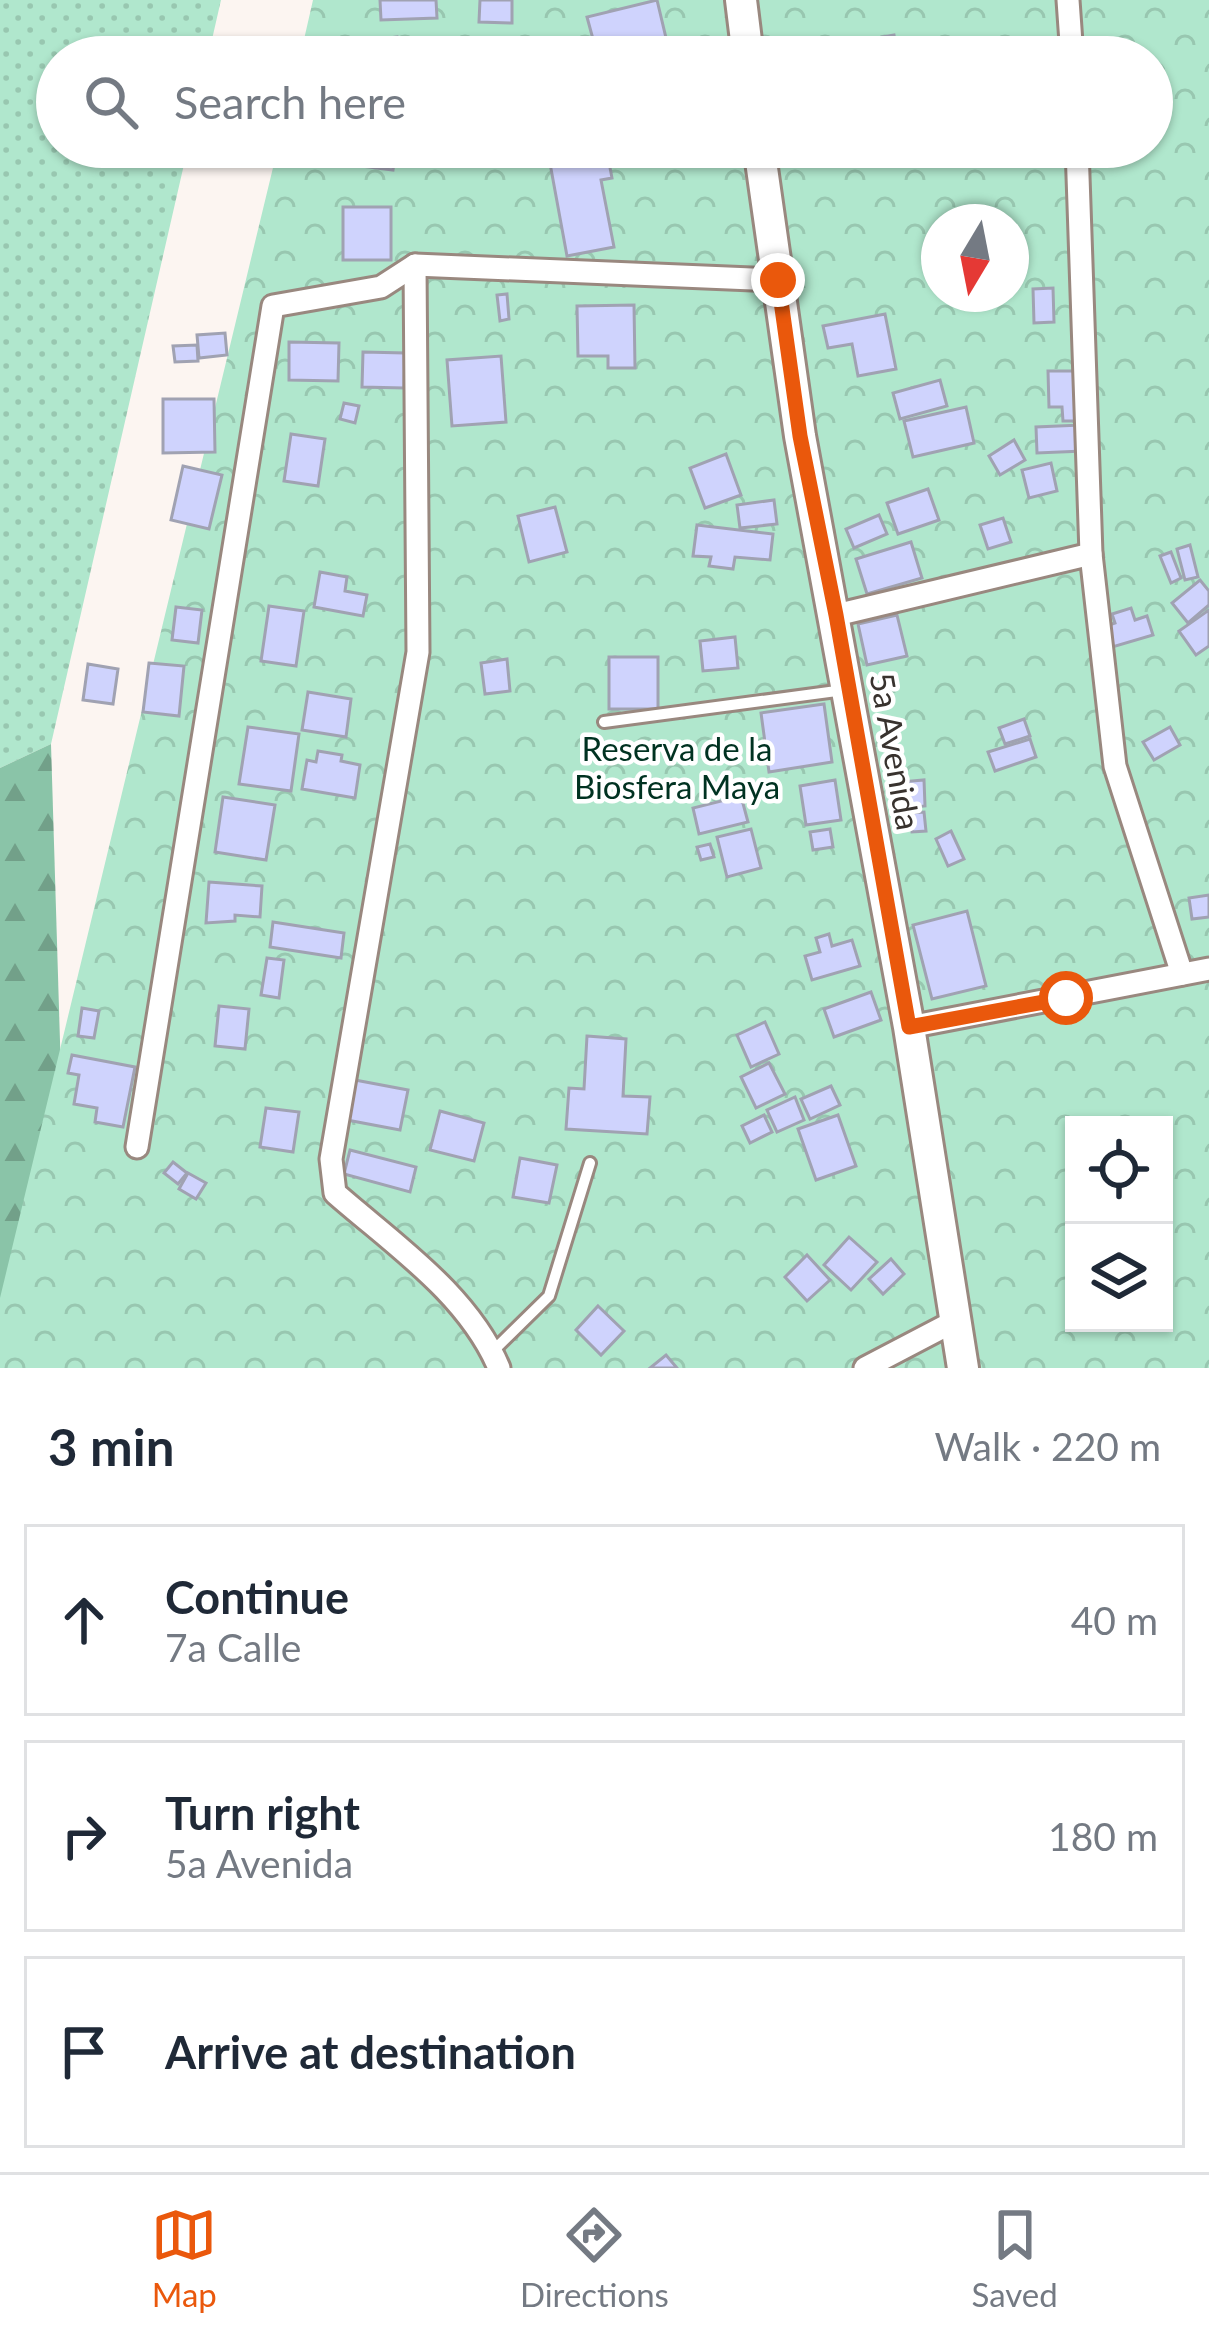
<!DOCTYPE html>
<html lang="en">
<head>
<meta charset="utf-8">
<style>
	body { margin:0; font-family:Lato,sans-serif; background:#f2f2f3; color:#1f2937 }
	.controls { position:absolute; right:36px; bottom:36px; display:grid; overflow:hidden; border-radius:0px; box-shadow:0 3px 9px #0004 }
	.controls button { width:108px; height:108px; display:grid; place-items:center; padding:0; border:0; border-bottom:3px solid #e0e1e3; background:#fff; color:#1f2937; font:60px sans-serif }
	.compass { position:absolute; left:921px; top:204px; width:108px; height:108px; border-radius:50%; background:#fff; box-shadow:0 3px 9px #0004; rotate:190deg }
	.stop { position:absolute; width:36px; height:36px; margin:-27px; border:9px solid #ea580c; border-radius:50%; background:#fff }
	.stop.end { background:#ea580c; border-color:#fff; box-shadow:0 3px 12px #0008 }
	.list { margin:0; padding:0; list-style:none }
	h2 { display:flex; justify-content:space-between; align-items:center; height:156px; margin:0; padding:0 48px; font-size:51px }
	h2 small { font-size:39px; font-weight:400; color:#747a83 }
	.list li { display:grid; grid-template-columns:78px 1fr auto; gap:36px; align-items:center; box-sizing:border-box; height:192px; margin:0 24px 24px; padding:0 24px; border:3px solid #e0e1e3; border-radius:0px }
	.list b { display:block; font-size:45px; white-space:nowrap }
	.list p { margin:0; font-size:39px; white-space:nowrap; color:#747a83 }
	.list em { font-size:39px; font-style:normal; color:#747a83 }
	.icon { flex:none; width:66px; height:66px; fill:none; stroke:currentColor; stroke-width:2; stroke-linecap:round; stroke-linejoin:round }
	.map { position:relative; flex:none; width:1209px; height:1368px; overflow:hidden }
	.search { position:absolute; background:#fff; box-shadow:0 3px 9px #0004; left:36px; right:36px; top:36px; height:132px; display:flex; align-items:center; gap:30px; box-sizing:border-box; padding:0 42px; border-radius:66px; color:#747a83; font-size:45px }
	.sheet { height:804px; background:#fff }
	nav { display:flex; justify-content:space-around; align-items:center; box-sizing:border-box; height:168px; border-top:3px solid #e0e1e3; background:#fff; font-size:33px; color:#747a83 }
	nav a { display:grid; justify-items:center; gap:6px }
	nav .on { color:#ea580c }
	.map>svg:first-child { display:block }
	.grass { fill:url(#grass-dots) }
	.forest { fill:url(#forest-firs) }
	.park { fill:url(#park-crowns); fill-rule:evenodd }
	.building { fill:#cfd3fd; stroke:#a0a2b2; stroke-width:3 }
	.lines { fill:none; stroke-linecap:round; stroke-linejoin:round }
	.lane-casing { stroke:#99887f; stroke-width:16 }
	.street-casing { stroke:#99887f; stroke-width:27 }
	.secondary-casing { stroke:#99887f; stroke-width:36 }
	.lane { stroke:#fff; stroke-width:10 }
	.street { stroke:#fff; stroke-width:21 }
	.secondary { stroke:#fff; stroke-width:30 }
	.route { stroke:#ea580c; stroke-width:15 }
	.labels { text-anchor:middle; dominant-baseline:central; stroke-width:9; stroke-linejoin:round; paint-order:stroke }
	.park-label { font-size:33px; fill:#003221; stroke:#fff }
	.street-label { font-size:33px; fill:#38322e; stroke:#fff }
</style>
</head>
<body>
<div class="map">
<svg width="1209" height="1368" viewBox="0 0 1209 1368">
	<defs>
		<pattern id="grass-dots" width="8" height="8" patternUnits="userSpaceOnUse" patternTransform="scale(3)"><rect width="8" height="8" fill="#b0e7cd"/><path d="M2 2h.1M6 6h.1" fill="none" stroke="#98c7b0" stroke-width="1.8" stroke-linecap="round"/></pattern>
		<pattern id="forest-firs" width="22" height="20" patternUnits="userSpaceOnUse" patternTransform="scale(3)"><rect width="22" height="20" fill="#8ac4a8"/><path d="M5 1l3.5 6h-7zM16 11l3.5 6h-7z" fill="#72a089"/></pattern>
		<pattern id="park-crowns" width="20" height="18" patternUnits="userSpaceOnUse" patternTransform="scale(3)"><rect width="20" height="18" fill="#b0e7cd"/><path d="M2 6a3 3 0 1 1 6 0M12 15a3 3 0 1 1 6 0" fill="none" stroke="#98c7b0"/></pattern>
	</defs>
	<rect width="100%" height="100%" fill="#fcf5f1"/>
	<polygon class="grass" points="0,0 221,0 208,57 57,57 57,147 188,147 51,744 0,768"/>
	<polygon class="forest" points="51,744 65,1207 0,1368 0,768"/>
	<path class="park" d="M313,0H1209V1368H0V1298L278,147H1152V57H300ZM939,222H1011V294H939ZM1074,1125H1164V1323H1074Z"/>
	<g class="building">
		<polygon points="380,0 436,0 437,18 381,20"/>
		<polygon points="480,0 512,0 512,23 479,22"/>
		<polygon points="657,0 666,38 597,54 587,17"/>
		<polygon points="894,35 898,57 869,57 866,40"/>
		<polygon points="397,37 400,57 337,57 335,45"/>
		<polygon points="525,41 526,57 478,57 477,43"/>
		<polygon points="676,49 676,57 633,57 633,53"/>
		<polygon points="356,147 396,147 393,170 353,165"/>
		<polygon points="547,147 606,147 612,178 601,180 614,247 567,256"/>
		<rect x="343" y="207" width="48" height="53"/>
		<polygon points="1053,288 1054,322 1034,323 1033,289"/>
		<polygon points="507,294 509,319 500,321 497,295"/>
		<polygon points="634,305 635,368 608,368 608,356 578,356 577,306"/>
		<polygon points="885,314 896,369 858,376 852,344 828,348 823,326"/>
		<polygon points="225,333 227,355 199,358 197,335"/>
		<polygon points="289,342 339,343 338,381 289,380"/>
		<polygon points="197,345 198,361 175,362 173,346"/>
		<polygon points="363,352 405,353 404,388 362,387"/>
		<polygon points="501,356 506,422 452,426 447,360"/>
		<polygon points="1048,371 1080,371 1081,421 1063,421 1062,407 1049,407"/>
		<polygon points="940,380 947,406 900,419 893,393"/>
		<polygon points="163,399 214,399 215,452 163,453"/>
		<polygon points="344,403 359,406 355,423 340,419"/>
		<polygon points="966,407 974,443 913,457 904,421"/>
		<polygon points="1081,425 1083,451 1037,453 1036,427"/>
		<polygon points="291,434 325,439 318,486 284,481"/>
		<polygon points="1014,440 1025,460 1000,475 989,456"/>
		<polygon points="726,454 741,495 705,508 690,468"/>
		<polygon points="1051,463 1057,491 1029,498 1022,470"/>
		<polygon points="183,466 222,475 209,529 171,520"/>
		<polygon points="928,489 939,520 898,534 887,503"/>
		<polygon points="774,500 777,524 740,528 737,505"/>
		<polygon points="555,507 567,552 529,562 518,516"/>
		<polygon points="879,515 887,534 854,548 846,529"/>
		<polygon points="1003,518 1011,542 988,549 980,525"/>
		<polygon points="697,525 773,534 770,560 735,557 733,569 709,566 711,557 693,556"/>
		<polygon points="911,542 922,578 867,594 856,559"/>
		<polygon points="1190,545 1198,577 1185,580 1177,549"/>
		<polygon points="1171,552 1181,578 1171,583 1160,556"/>
		<polygon points="320,572 347,577 345,591 367,595 363,616 314,607"/>
		<polygon points="1200,580 1209,591 1209,605 1188,623 1172,603"/>
		<polygon points="269,606 304,611 296,666 261,661"/>
		<polygon points="176,607 202,610 198,643 172,640"/>
		<polygon points="1131,608 1135,620 1147,616 1153,635 1109,648 1103,627 1115,623 1112,614"/>
		<polygon points="1209,610 1209,646 1196,655 1179,631"/>
		<polygon points="897,615 907,656 867,665 858,624"/>
		<polygon points="735,637 738,668 703,671 700,641"/>
		<rect x="609" y="657" width="49" height="52"/>
		<polygon points="507,659 510,691 485,694 481,663"/>
		<polygon points="149,663 184,666 179,716 143,712"/>
		<polygon points="88,664 118,669 113,704 83,700"/>
		<polygon points="308,692 351,699 346,737 302,730"/>
		<polygon points="824,704 832,762 769,772 761,713"/>
		<polygon points="1024,719 1030,736 1005,744 999,728"/>
		<polygon points="248,727 299,734 291,791 239,784"/>
		<polygon points="1170,727 1180,745 1154,760 1143,742"/>
		<polygon points="1030,739 1036,757 995,771 988,752"/>
		<polygon points="318,751 342,755 341,761 360,765 355,798 302,789 307,760 316,762"/>
		<polygon points="835,780 841,820 806,825 800,786"/>
		<polygon points="924,780 925,806 902,808 900,782"/>
		<polygon points="741,796 748,822 699,834 693,808"/>
		<polygon points="223,797 275,805 266,860 215,852"/>
		<polygon points="924,812 926,831 912,832 910,813"/>
		<polygon points="751,829 761,868 727,877 717,837"/>
		<polygon points="830,829 833,847 813,850 810,832"/>
		<polygon points="951,831 964,859 948,866 936,839"/>
		<polygon points="710,844 714,857 701,860 697,847"/>
		<polygon points="209,882 262,886 260,917 235,915 235,921 206,923"/>
		<polygon points="1209,895 1209,917 1192,919 1189,898"/>
		<polygon points="967,911 986,986 932,999 913,925"/>
		<polygon points="273,922 344,933 341,958 270,947"/>
		<polygon points="829,934 832,946 852,940 860,966 812,980 805,956 820,952 816,938"/>
		<polygon points="267,958 284,960 279,998 261,995"/>
		<polygon points="871,992 881,1020 834,1037 824,1009"/>
		<polygon points="219,1006 249,1009 245,1049 215,1046"/>
		<polygon points="82,1008 99,1011 94,1038 78,1036"/>
		<polygon points="765,1022 779,1054 751,1067 737,1035"/>
		<polygon points="587,1036 626,1039 623,1096 650,1097 647,1134 566,1129 569,1088 584,1089"/>
		<polygon points="72,1055 135,1067 123,1127 95,1122 97,1108 74,1104 79,1075 68,1073"/>
		<polygon points="769,1063 785,1094 756,1108 741,1077"/>
		<polygon points="355,1080 408,1090 400,1130 347,1120"/>
		<polygon points="831,1086 840,1105 810,1119 801,1099"/>
		<polygon points="795,1097 804,1120 777,1132 767,1110"/>
		<polygon points="266,1108 299,1112 293,1152 260,1147"/>
		<polygon points="440,1111 484,1123 474,1161 430,1150"/>
		<polygon points="764,1115 772,1132 750,1143 742,1126"/>
		<polygon points="838,1115 856,1166 816,1180 798,1129"/>
		<polygon points="350,1150 416,1167 410,1192 344,1174"/>
		<polygon points="520,1158 557,1165 549,1203 513,1197"/>
		<polygon points="173,1162 187,1173 178,1184 164,1173"/>
		<polygon points="188,1173 206,1183 196,1199 179,1189"/>
		<polygon points="849,1237 877,1262 851,1290 824,1265"/>
		<polygon points="807,1255 830,1280 807,1301 785,1277"/>
		<polygon points="891,1259 904,1274 883,1294 869,1279"/>
		<polygon points="598,1306 624,1331 601,1355 576,1330"/>
		<polygon points="666,1355 677,1368 650,1368"/>
	</g>
	<g class="lines">
		<defs>
			<g id="lane">
				<polyline points="604,722 844,690"/>
				<polyline points="492,1352 549,1296 590,1163"/>
			</g>
			<g id="street">
				<polyline points="1068,0 1072,57"/>
				<polyline points="1077,147 1091,554 1115,766 1182,974"/>
				<path d="M415,265L418,652L331,1159L335,1193C393,1244 468,1294 499,1368"/>
				<polyline points="836,615 1091,554"/>
				<polyline points="909,1027 1209,969"/>
				<polyline points="137,1147 273,306 381,287 415,265 778,280"/>
				<polyline points="865,1368 953,1322"/>
			</g>
			<g id="secondary">
				<polyline points="741,0 748,57"/>
				<polyline points="759,147 800,436 909,1027 963,1368"/>
			</g>
		</defs>
		<use href="#lane" class="lane-casing"/>
		<use href="#street" class="street-casing"/>
		<use href="#secondary" class="secondary-casing"/>
		<use href="#lane" class="lane"/>
		<use href="#street" class="street"/>
		<use href="#secondary" class="secondary"/>
	</g>
	<g class="lines">
		<polyline class="route" points="778,280 800,436 836,615 909,1027 1066,998"/>
	</g>
	<g class="labels">
		<g class="park-label">
			<text x="677" y="748">Reserva de la<tspan x="677" dy="38">Biosfera Maya</tspan></text>
		</g>
		<g class="street-label">
			<text transform="translate(896 751) rotate(80)">5a Avenida</text>
		</g>
	</g>
</svg>
<div class="controls">
<button><svg class="icon" aria-label="locate" viewBox="0 0 24 24"><circle cx="12" cy="12" r="6"/><path d="M12 2v4M12 18v4M2 12h4M18 12h4"/></svg></button>
<button><svg class="icon" aria-label="layers" viewBox="0 0 24 24"><path d="M12 4l9 5-9 5-9-5zM3 14l9 5 9-5"/></svg></button>
</div>
<svg class="compass" viewBox="-18 -18 36 36"><path d="M0-13l5 13h-10z" fill="#e53935"/><path d="M0 13l5-13h-10z" fill="#747a83"/></svg>
<div class="stop" style="left:1066px;top:998px"></div>
<div class="stop end" style="left:778px;top:280px"></div>
<div class="search"><svg class="icon" aria-label="search" viewBox="0 0 24 24"><circle cx="10" cy="10" r="6"/><path d="M15 15l6 6"/></svg>Search here</div>
</div>
<section class="sheet">
<h2>3 min<small>Walk · 220 m</small></h2>
<ul class="list">
<li><svg class="icon" aria-label="ahead" viewBox="0 0 24 24"><path d="M12 20V5M6 11l6-6 6 6"/></svg><div><b>Continue</b><p>7a Calle</p></div><em>40 m</em></li>
<li><svg class="icon" aria-label="right" viewBox="0 0 24 24"><path d="M7 20v-9h11M14 6l5 5-5 5"/></svg><div><b>Turn right</b><p>5a Avenida</p></div><em>180 m</em></li>
<li><svg class="icon" aria-label="arrive" viewBox="0 0 24 24"><path d="M6 21V4h12l-3 4 3 4H6"/></svg><div><b>Arrive at destination</b></div></li>
</ul>
</section>
<nav>
<a class="on"><svg class="icon" aria-label="map" viewBox="0 0 24 24"><path d="M3 6l6-2 6 2 6-2v14l-6 2-6-2-6 2zM9 4v14M15 6v14"/></svg>Map</a>
<a><svg class="icon" aria-label="directions" viewBox="0 0 24 24"><path d="M12 3l9 9-9 9-9-9zM9 14v-3h6M13 9l2 2-2 2"/></svg>Directions</a>
<a><svg class="icon" aria-label="saved" viewBox="0 0 24 24"><path d="M7 4h10v16l-5-4-5 4z"/></svg>Saved</a>
</nav>
</body>
</html>
